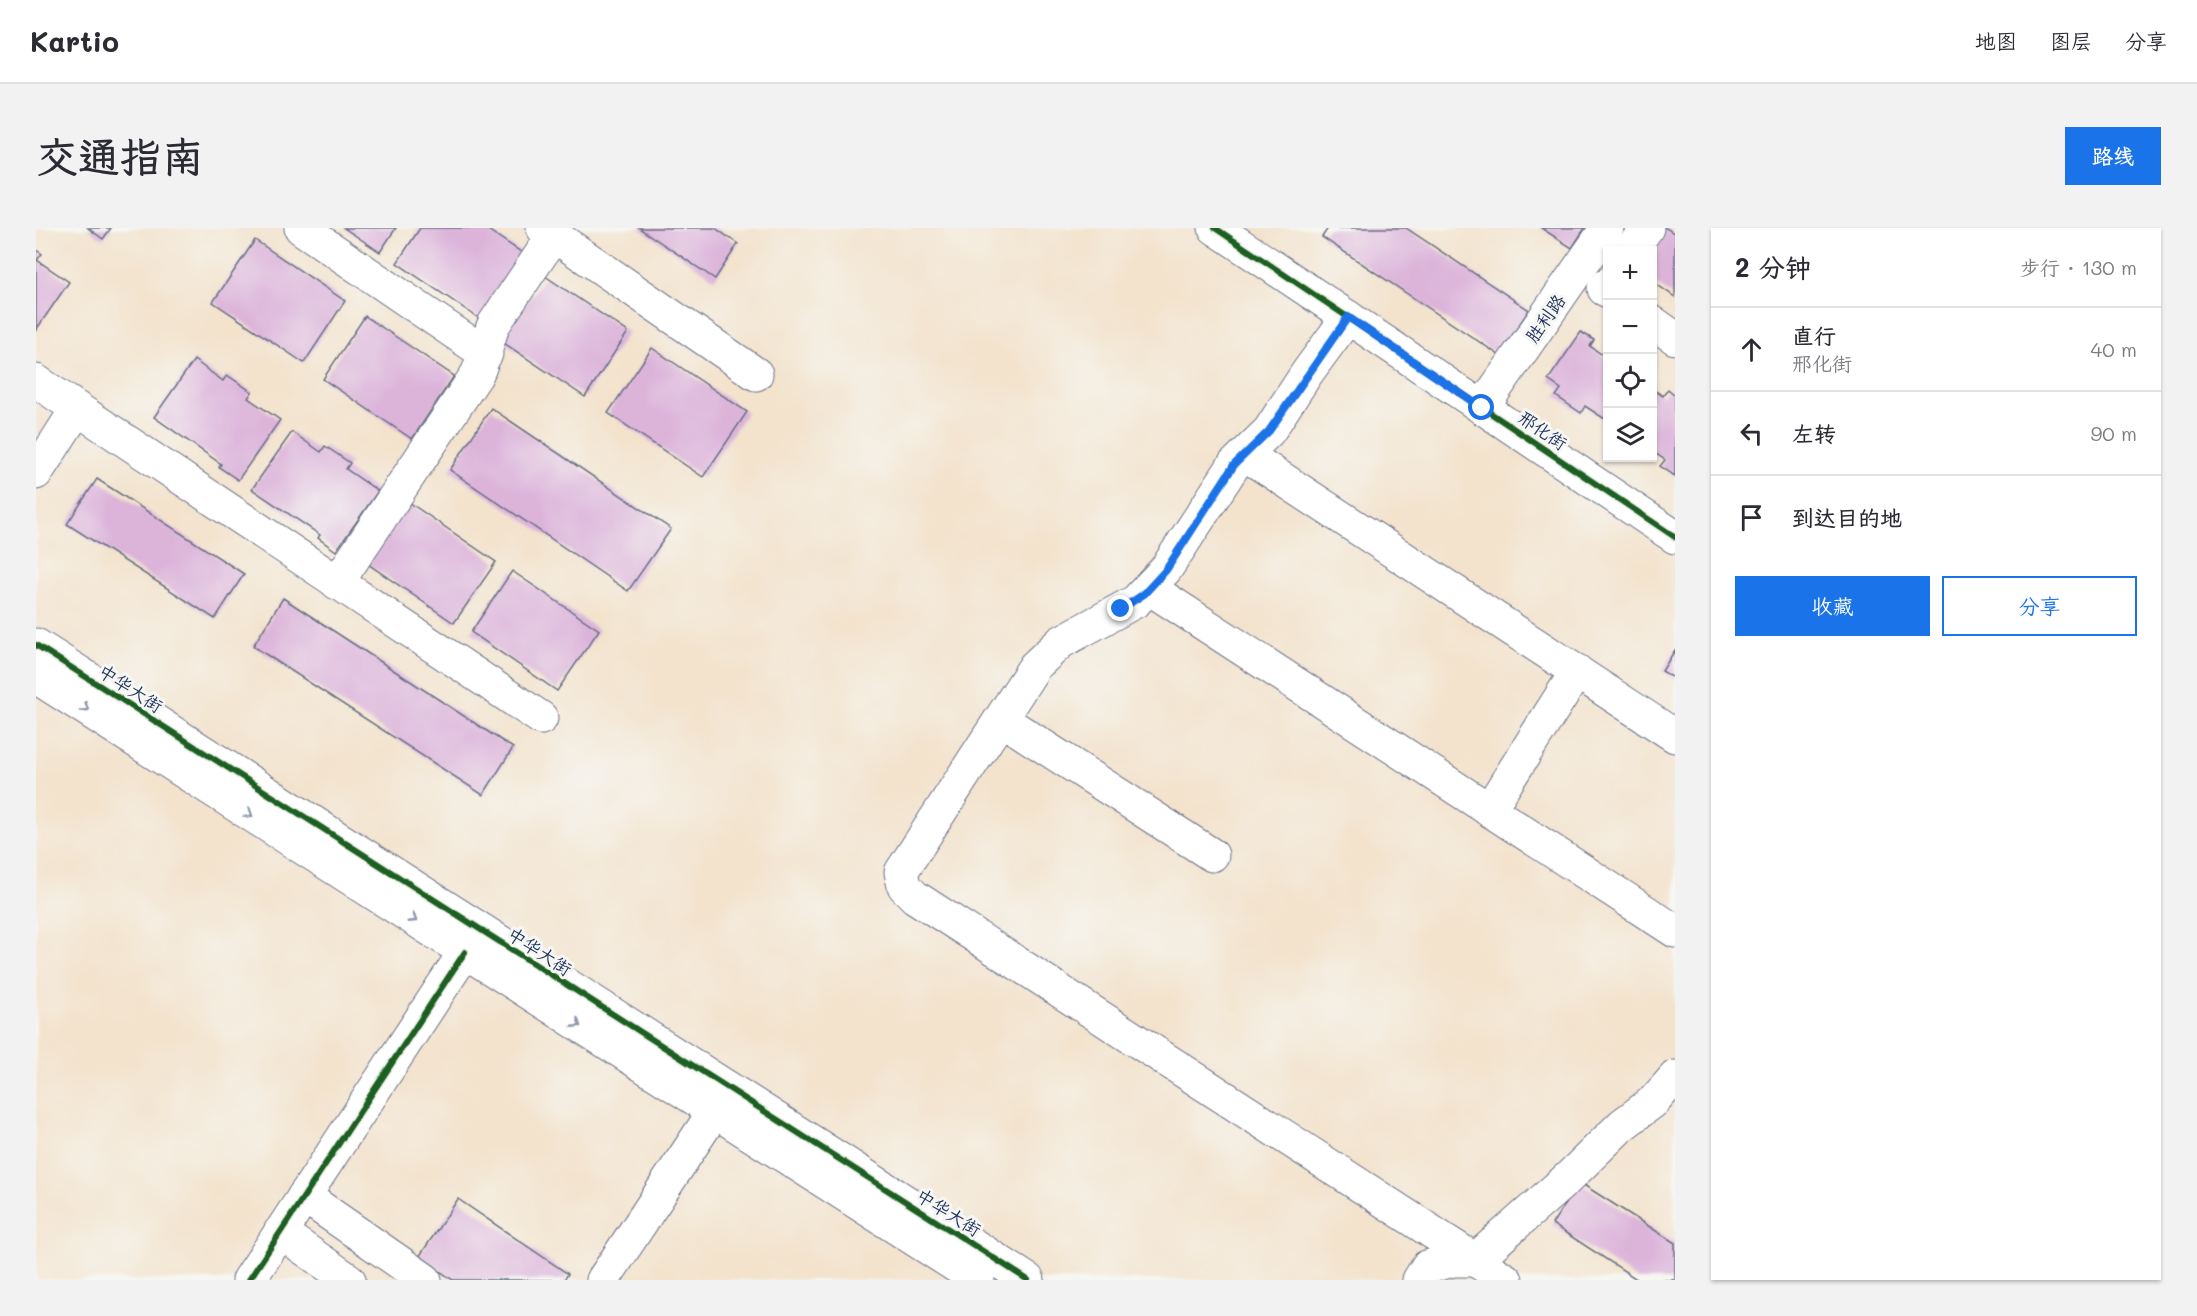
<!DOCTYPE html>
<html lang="zh">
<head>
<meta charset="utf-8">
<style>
	body { margin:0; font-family:Mali,"LXGW WenKai TC",sans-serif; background:#f2f2f3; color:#2b2b33 }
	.controls { position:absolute; right:18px; top:18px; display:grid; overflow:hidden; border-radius:0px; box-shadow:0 2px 4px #0004 }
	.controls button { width:54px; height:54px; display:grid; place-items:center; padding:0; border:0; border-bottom:2px solid #e1e1e2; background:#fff; color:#2b2b33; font:30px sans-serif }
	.stop { position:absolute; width:18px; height:18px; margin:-14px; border:4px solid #1a73e8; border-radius:50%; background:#fff }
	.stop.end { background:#1a73e8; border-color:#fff; box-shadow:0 2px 6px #0008 }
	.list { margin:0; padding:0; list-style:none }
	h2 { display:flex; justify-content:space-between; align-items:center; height:78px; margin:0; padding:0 24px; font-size:26px }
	h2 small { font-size:20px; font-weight:400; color:#7c7c81 }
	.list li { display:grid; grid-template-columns:39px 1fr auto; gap:18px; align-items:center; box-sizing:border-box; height:84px; padding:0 24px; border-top:2px solid #e1e1e2 }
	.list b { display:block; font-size:22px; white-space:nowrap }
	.list p { margin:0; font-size:20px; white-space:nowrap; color:#7c7c81 }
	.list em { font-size:20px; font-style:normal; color:#7c7c81 }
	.actions { display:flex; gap:12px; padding:18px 24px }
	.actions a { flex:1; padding:14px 0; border:2px solid #1a73e8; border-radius:0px; text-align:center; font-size:21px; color:#1a73e8 }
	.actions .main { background:#1a73e8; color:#fff }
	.icon { flex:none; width:33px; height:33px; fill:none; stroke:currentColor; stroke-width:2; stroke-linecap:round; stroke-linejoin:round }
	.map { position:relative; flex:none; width:1639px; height:1052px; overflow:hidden; border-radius:0px }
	header { display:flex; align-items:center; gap:36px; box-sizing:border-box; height:84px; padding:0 30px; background:#fff; border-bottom:2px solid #e1e1e2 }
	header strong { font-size:28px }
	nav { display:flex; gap:33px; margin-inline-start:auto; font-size:21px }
	.intro { display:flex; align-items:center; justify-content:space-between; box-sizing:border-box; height:144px; padding:0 36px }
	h1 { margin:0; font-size:42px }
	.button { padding:15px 27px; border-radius:0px; background:#1a73e8; color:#fff; font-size:21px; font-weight:700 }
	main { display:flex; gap:36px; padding:0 36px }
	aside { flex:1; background:#fff; border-radius:0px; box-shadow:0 2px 4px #0004 }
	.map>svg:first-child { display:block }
	.building { fill:#dcb4da }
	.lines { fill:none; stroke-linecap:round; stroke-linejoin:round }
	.minor-casing { stroke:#676e85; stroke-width:35 }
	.minor { stroke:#fff; stroke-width:33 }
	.cycleway-casing { stroke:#f6f6f2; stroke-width:10 }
	.cycleway { stroke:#1b5e20; stroke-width:6 }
	.oneway { stroke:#8d97ae }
	.route { stroke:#1a73e8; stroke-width:8 }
	.labels { text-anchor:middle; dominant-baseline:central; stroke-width:6; stroke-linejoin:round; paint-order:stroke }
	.street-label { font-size:18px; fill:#1b2f5e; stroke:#f6f6f2 }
</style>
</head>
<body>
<header>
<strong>Kartio</strong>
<nav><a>地图</a><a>图层</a><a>分享</a></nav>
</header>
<div class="intro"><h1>交通指南</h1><a class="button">路线</a></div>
<main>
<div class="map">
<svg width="1639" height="1052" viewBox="0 0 1639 1052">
	<rect width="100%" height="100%" fill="#f6f6f2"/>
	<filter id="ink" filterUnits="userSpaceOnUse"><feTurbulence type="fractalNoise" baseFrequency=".0167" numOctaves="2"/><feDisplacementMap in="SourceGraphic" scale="12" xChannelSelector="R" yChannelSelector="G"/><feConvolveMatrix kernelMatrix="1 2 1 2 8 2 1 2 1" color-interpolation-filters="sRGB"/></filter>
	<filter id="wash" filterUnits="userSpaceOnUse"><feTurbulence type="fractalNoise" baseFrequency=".008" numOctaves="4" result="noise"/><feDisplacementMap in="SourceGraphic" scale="24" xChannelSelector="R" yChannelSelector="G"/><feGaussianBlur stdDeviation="1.35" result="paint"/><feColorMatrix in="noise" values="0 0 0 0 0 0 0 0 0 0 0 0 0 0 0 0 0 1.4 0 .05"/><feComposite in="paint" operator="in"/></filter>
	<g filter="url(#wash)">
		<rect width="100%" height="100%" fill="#f3e3cd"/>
		<g id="blocks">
			<g class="building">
				<polygon points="52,0 75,0 67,11"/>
				<polygon points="308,0 360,0 344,24"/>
				<polygon points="384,0 449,0 488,26 444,91 361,35"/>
				<polygon points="603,0 679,0 702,16 679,51"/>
				<polygon points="1292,0 1370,0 1493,82 1463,127 1286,9"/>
				<polygon points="1505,0 1549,0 1536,20"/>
				<polygon points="1624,0 1630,0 1639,6 1639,69 1616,53 1616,22 1608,22"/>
				<polygon points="219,12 309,73 268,135 177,74"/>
				<polygon points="0,22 6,26 1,32 33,54 0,102"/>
				<polygon points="509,48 592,104 549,169 465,113"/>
				<polygon points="329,88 418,148 376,211 287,151"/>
				<polygon points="1545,104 1558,112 1554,118 1572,131 1572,193 1549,178 1545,185 1520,168 1525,161 1512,152"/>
				<polygon points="616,120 711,184 667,249 572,185"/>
				<polygon points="158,132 187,153 191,147 216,164 212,170 244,192 202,252 183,239 185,236 118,189"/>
				<polygon points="1616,161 1627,168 1632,161 1639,167 1639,248 1624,238 1629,232 1616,223"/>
				<polygon points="455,180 635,301 592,363 414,242"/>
				<polygon points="256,204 285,224 289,218 314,235 310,241 342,263 300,323 282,310 284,307 216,261"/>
				<polygon points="61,251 208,346 179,391 31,296"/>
				<polygon points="374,275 460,334 418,395 332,336"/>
				<polygon points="476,343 563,402 521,463 435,404"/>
				<polygon points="247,370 477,520 447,567 217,418"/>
				<polygon points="1639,422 1639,451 1626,443"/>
				<polygon points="1543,954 1639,1015 1639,1052 1602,1052 1516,996"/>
				<polygon points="422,971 532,1046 528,1052 417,1052 383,1029"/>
			</g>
		</g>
	</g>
	<g filter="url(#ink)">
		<use href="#blocks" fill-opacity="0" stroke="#676e85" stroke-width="1.5"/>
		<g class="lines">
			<defs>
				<g id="minor">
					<polyline points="265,0 450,126"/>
					<polyline points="507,0 720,146"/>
					<polyline points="1179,0 1639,309"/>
					<polyline points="1595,22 1611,0"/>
					<polyline points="1572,56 1568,61 1572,63"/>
					<polyline points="1312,89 1271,145 1233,203 1198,237 1130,341 1100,373 1025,414 999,438 865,644 868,658 879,669 1470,1052"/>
					<polyline points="1616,94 1639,110"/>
					<polyline points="0,153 505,490"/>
					<polyline points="1446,180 1571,0"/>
					<polyline points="1210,227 1639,508"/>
					<polyline points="0,245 41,181"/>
					<path d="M301,355L441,146C449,129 451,113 458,96L518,7"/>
					<polyline points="1113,360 1639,703"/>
					<polyline points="0,417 992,1052"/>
					<polyline points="0,449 942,1052"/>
					<polyline points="965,491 1176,627"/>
					<polyline points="1453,582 1541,443"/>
					<polyline points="268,968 389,1052"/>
					<polyline points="244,1004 313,1052"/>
					<polyline points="213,1052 429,724"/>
					<polyline points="567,1052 678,884"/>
					<polyline points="1383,1052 1391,1039 1417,1032 1439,1032 1532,950 1586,897 1618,873 1639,849"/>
				</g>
			</defs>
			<use href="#minor" class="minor-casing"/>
			<use href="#minor" class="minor"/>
			<defs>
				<g id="cycleway">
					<polyline points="1179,0 1639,309"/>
					<polyline points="0,417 992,1052"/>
					<polyline points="213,1052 429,724"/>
				</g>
			</defs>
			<use href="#cycleway" class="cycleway-casing"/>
			<use href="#cycleway" class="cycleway"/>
		</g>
		<defs><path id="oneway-chevron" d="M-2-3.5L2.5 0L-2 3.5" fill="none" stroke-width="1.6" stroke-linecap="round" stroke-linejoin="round" transform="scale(1.5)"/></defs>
		<g class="oneway">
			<use href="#oneway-chevron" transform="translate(49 480) rotate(33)"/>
			<use href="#oneway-chevron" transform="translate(213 586) rotate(33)"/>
			<use href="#oneway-chevron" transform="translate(377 691) rotate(33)"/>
			<use href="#oneway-chevron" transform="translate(541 796) rotate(33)"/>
		</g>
	</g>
	<g class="lines" filter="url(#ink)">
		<polyline class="route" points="1085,381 1108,366 1130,342 1198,237 1233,203 1312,89 1446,180"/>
	</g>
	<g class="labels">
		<g class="street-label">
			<text transform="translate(1509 90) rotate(-55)">胜利路</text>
			<text transform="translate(1507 202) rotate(34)">邢化街</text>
			<text transform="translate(95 460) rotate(33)">中华大街</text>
			<text transform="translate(504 723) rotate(33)">中华大街</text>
			<text transform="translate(913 984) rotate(32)">中华大街</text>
		</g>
	</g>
</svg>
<div class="controls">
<button>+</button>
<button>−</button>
<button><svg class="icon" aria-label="locate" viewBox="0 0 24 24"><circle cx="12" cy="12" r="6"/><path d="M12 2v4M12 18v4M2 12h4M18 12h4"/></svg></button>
<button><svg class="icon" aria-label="layers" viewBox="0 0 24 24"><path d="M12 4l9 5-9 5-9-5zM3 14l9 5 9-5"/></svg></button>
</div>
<div class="stop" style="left:1446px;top:180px"></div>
<div class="stop end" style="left:1085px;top:381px"></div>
</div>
<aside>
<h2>2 分钟<small>步行 · 130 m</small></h2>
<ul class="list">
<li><svg class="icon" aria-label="ahead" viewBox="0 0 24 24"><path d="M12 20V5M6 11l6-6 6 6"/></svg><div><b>直行</b><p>邢化街</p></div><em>40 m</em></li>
<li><svg class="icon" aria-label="left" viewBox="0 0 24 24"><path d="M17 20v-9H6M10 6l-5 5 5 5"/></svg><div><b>左转</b></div><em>90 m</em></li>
<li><svg class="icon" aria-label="arrive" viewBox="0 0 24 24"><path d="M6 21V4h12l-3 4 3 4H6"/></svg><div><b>到达目的地</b></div></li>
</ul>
<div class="actions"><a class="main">收藏</a><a>分享</a></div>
</aside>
</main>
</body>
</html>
